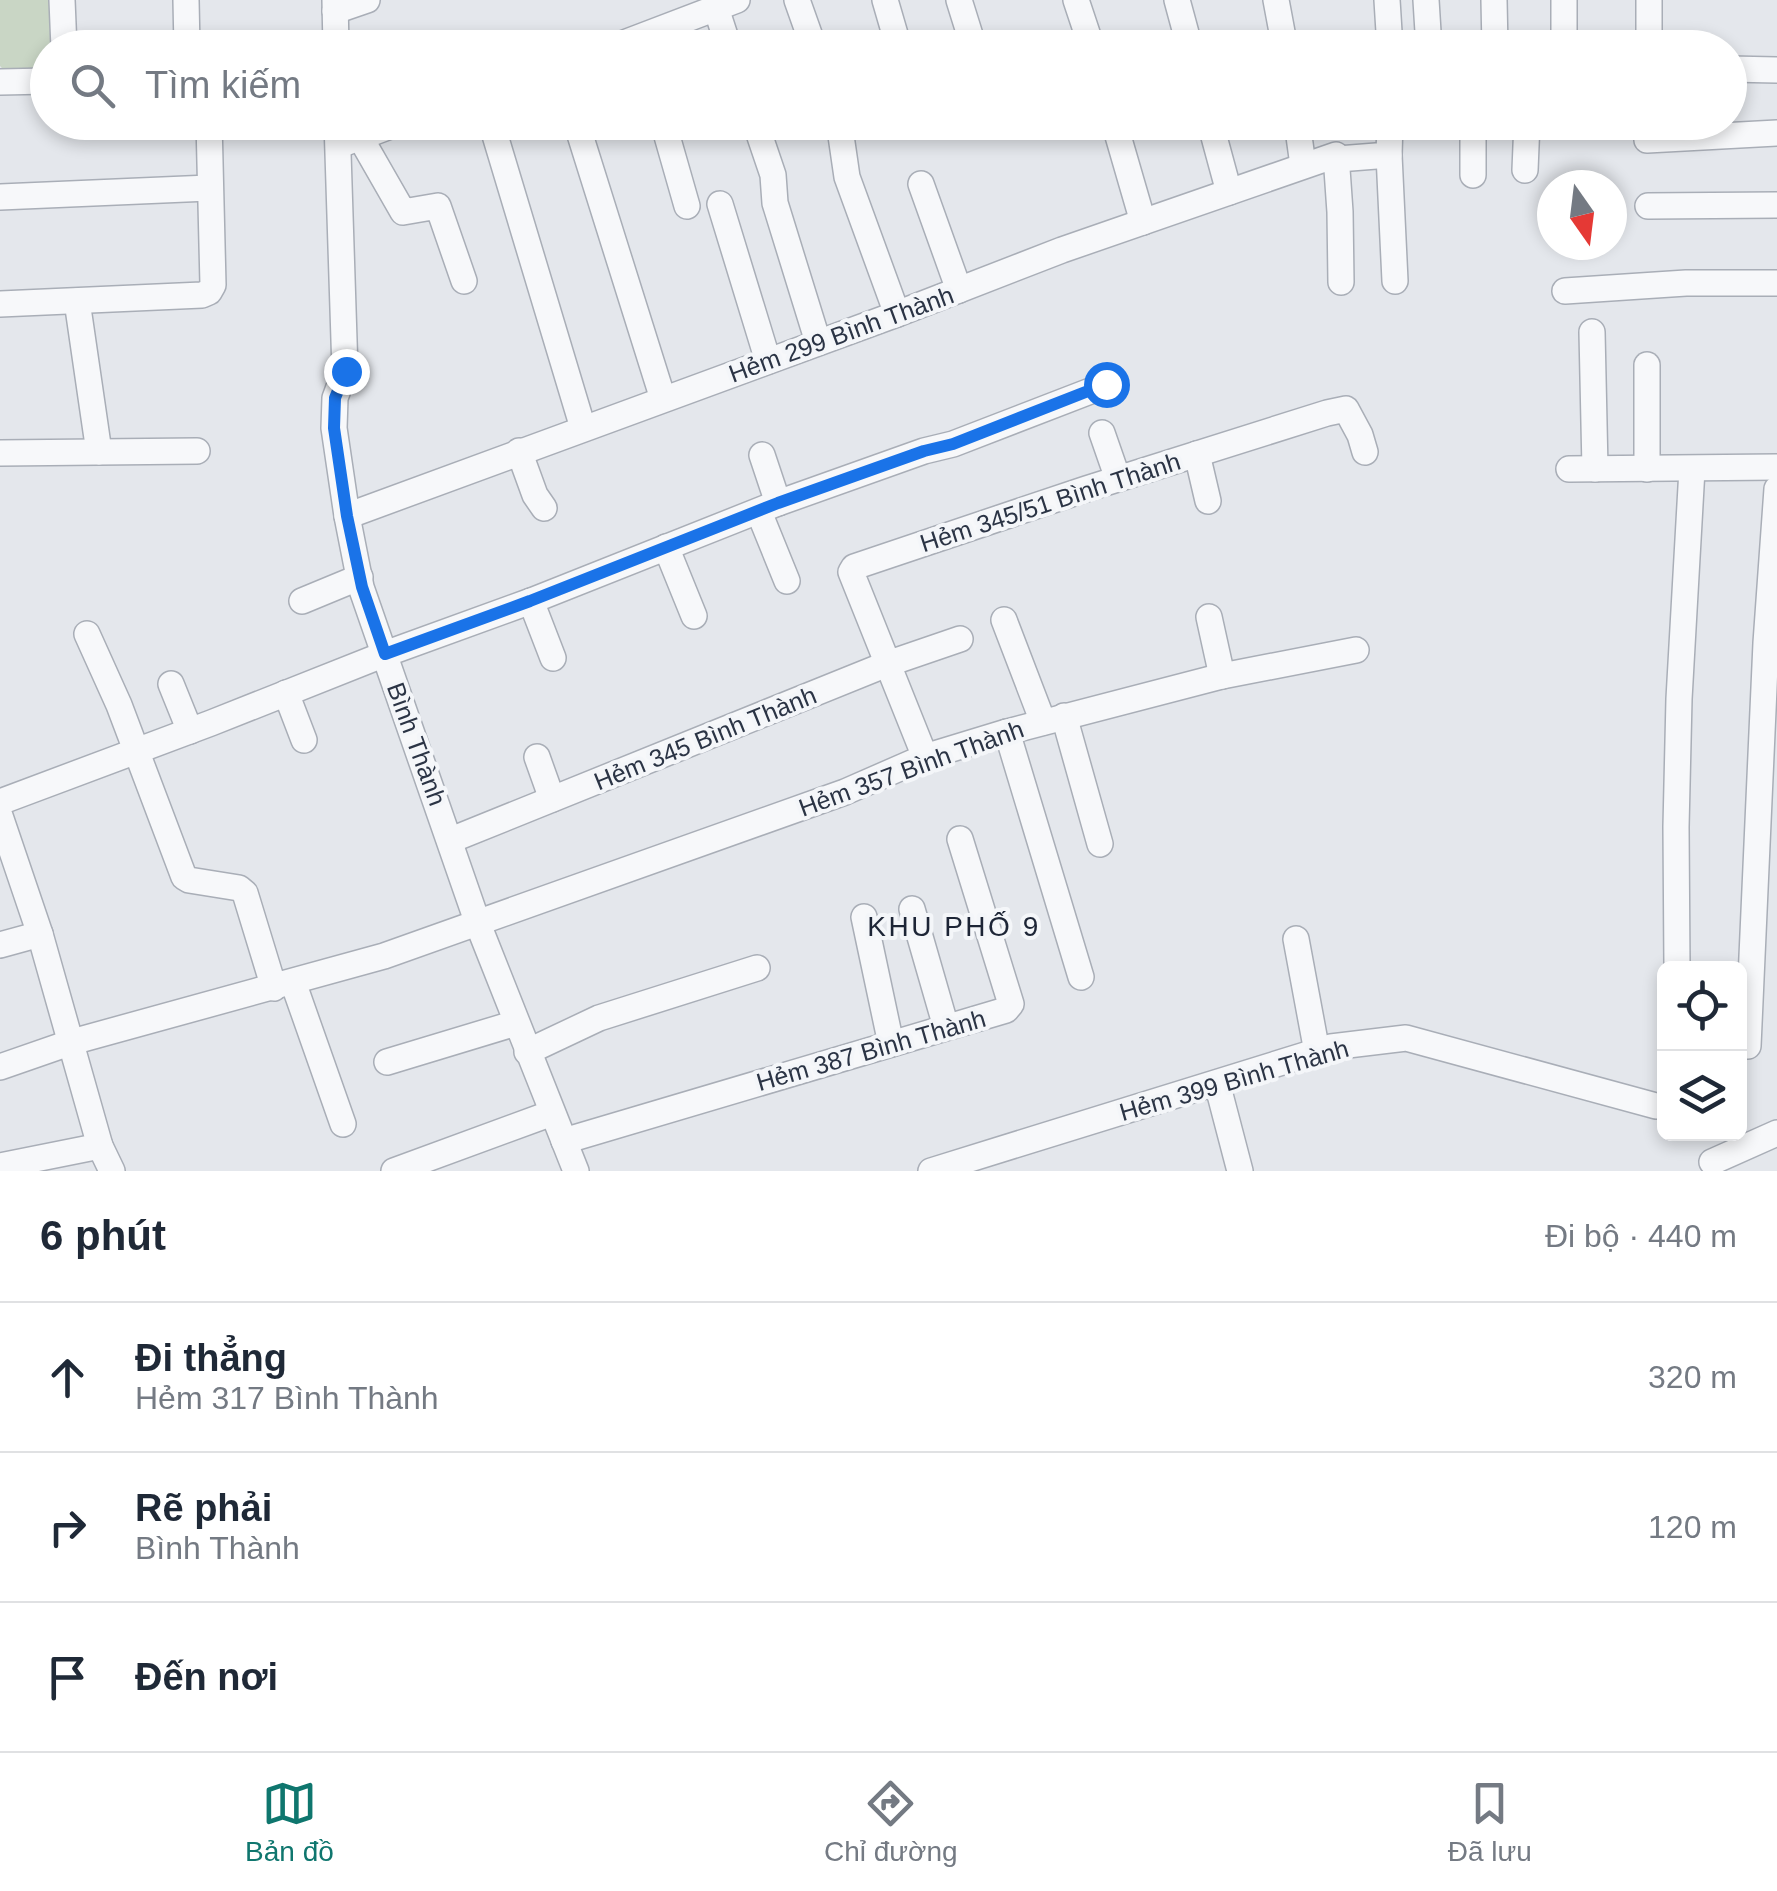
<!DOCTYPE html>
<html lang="vi">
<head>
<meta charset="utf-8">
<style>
	body { margin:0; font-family:Arial,sans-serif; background:#f2f2f3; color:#1f2937 }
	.controls { position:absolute; right:30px; bottom:30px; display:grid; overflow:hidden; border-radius:15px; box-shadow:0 5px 15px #0003 }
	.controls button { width:90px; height:90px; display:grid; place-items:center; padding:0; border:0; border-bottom:2px solid #e0e1e3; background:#fff; color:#1f2937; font:50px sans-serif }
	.compass { position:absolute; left:1537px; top:170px; width:90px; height:90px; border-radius:50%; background:#fff; box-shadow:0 5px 15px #0003; rotate:166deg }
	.stop { position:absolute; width:30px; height:30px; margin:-22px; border:8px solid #1a73e8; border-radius:50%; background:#fff }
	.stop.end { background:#1a73e8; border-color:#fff; box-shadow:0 2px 10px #0008 }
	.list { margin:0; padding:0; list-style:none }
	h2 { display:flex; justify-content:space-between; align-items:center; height:130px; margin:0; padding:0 40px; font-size:42px }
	h2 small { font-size:32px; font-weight:400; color:#747a83 }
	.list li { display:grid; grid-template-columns:65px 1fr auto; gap:30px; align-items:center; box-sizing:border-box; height:150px; padding:0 40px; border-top:2px solid #e0e1e3 }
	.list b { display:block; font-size:38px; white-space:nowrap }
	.list p { margin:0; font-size:32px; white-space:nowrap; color:#747a83 }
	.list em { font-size:32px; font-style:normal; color:#747a83 }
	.icon { flex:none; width:55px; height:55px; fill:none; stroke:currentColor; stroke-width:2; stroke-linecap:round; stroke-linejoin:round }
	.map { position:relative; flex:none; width:1777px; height:1171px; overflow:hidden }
	.search { position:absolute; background:#fff; box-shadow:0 5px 15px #0003; left:30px; right:30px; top:30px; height:110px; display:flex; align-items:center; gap:25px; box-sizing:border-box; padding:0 35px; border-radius:55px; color:#747a83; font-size:38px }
	.sheet { height:580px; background:#fff }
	nav { display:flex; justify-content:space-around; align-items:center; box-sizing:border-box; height:140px; border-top:2px solid #e0e1e3; background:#fff; font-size:28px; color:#747a83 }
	nav a { display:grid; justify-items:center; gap:5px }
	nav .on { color:#0f766e }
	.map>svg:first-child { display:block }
	.green { fill:#c9d6c5 }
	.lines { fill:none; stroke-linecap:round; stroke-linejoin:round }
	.minor-casing { stroke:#a9aeb7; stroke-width:28 }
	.minor { stroke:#f7f8fa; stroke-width:25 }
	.route { stroke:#1a73e8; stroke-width:12 }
	.labels { text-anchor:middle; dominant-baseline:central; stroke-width:8; stroke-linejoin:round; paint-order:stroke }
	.street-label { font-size:25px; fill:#2b3445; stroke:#f4f6f9 }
	.neighbourhood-label { font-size:28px; letter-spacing:2.5px; fill:#1d2536; stroke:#f4f6f9 }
</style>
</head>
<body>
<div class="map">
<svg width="1777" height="1171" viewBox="0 0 1777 1171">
	<rect width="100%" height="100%" fill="#e4e7ec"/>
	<polygon class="green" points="0,0 52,0 54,47 48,48 47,68 45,71 7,73 0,66"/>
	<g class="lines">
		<defs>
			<g id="minor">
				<polyline points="62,0 64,48"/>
				<polyline points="186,0 187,48"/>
				<polyline points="335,0 336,48"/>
				<polyline points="797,0 814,48"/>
				<polyline points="885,0 899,48"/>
				<polyline points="959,0 974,48"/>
				<polyline points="1076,0 1092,48"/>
				<polyline points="1177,0 1190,48"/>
				<polyline points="1276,0 1285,48"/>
				<polyline points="1387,0 1390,48"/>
				<polyline points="1426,0 1429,48"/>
				<polyline points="1494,0 1495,48"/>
				<polyline points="1564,0 1564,48"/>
				<polyline points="1649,0 1649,48"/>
				<polyline points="716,8 729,48"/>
				<polyline points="335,11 367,0"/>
				<polyline points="611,48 737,0"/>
				<polyline points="1730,69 1777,70"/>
				<polyline points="0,82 48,81"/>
				<polyline points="337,122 345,371 335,398 334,428 347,516 361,587 478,924 576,1171"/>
				<polyline points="491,122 583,428"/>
				<polyline points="576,122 663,399"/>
				<polyline points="663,122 687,206"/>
				<polyline points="755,122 773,175 775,203 818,342"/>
				<polyline points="839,122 847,177 897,314"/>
				<polyline points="1114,122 1143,222"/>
				<polyline points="1210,122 1229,192"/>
				<polyline points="1297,122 1303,165"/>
				<polyline points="1473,122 1473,175"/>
				<polyline points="360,137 403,212 438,206 464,281"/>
				<polyline points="1647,140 1777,133"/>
				<polyline points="345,143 401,122"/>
				<polyline points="1389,155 1395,281"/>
				<polyline points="1338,159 1389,155 1390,122"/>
				<polyline points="1525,170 1527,122"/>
				<polyline points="921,184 959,290"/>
				<polyline points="0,197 209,188"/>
				<polyline points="720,204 768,361"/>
				<polyline points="1648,206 1777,205"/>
				<polyline points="1565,291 1686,283 1777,283"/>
				<polyline points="77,301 99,452"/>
				<polyline points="0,304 202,295 209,292 213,285 209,122"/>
				<polyline points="1592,332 1595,469"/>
				<polyline points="1647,365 1647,469"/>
				<polyline points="1102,433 1118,479"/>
				<polyline points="519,451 535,495 544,508"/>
				<polyline points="0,453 197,451"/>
				<polyline points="1197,454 1208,501"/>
				<polyline points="762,455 778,503"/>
				<polyline points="1569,469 1777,467"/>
				<polyline points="759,512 787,581"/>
				<polyline points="347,516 897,314 1062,250 1336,155 1340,212 1341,282"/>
				<polyline points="666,547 694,616"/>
				<polyline points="302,601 360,577"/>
				<polyline points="531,601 553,658"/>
				<polyline points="1209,617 1222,676"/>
				<polyline points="1004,620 1043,722"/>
				<polyline points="87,634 119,705 184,877 189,880 239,888 245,893 274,988"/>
				<polyline points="171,684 190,731"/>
				<polyline points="286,693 304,740"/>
				<polyline points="1064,716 1100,844"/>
				<polyline points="1007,732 1081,977"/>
				<polyline points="537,757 552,799"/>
				<polyline points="925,757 851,572 854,567 1086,489 1327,413 1346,409 1360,435 1365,452"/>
				<polyline points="0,802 211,723 385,654 531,601 778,503 924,451 953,444 1106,385"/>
				<polyline points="0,816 40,934 100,1146 112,1171"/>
				<polyline points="451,840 887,664 960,639"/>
				<polyline points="912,909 946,1027"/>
				<polyline points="864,917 891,1044"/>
				<polyline points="1296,939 1317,1052"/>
				<polyline points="0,945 40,934"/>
				<polyline points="1677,968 1676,827 1679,699 1692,469"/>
				<polyline points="293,982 343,1124"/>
				<polyline points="1748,1046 1766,643 1777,489"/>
				<polyline points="527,1052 599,1018 757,968"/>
				<polyline points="387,1062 516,1023"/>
				<polyline points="0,1067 72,1042 384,956 845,792 925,757 1007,732 1222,676 1356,650"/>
				<polyline points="1217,1083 1240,1171"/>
				<polyline points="564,1141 1006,1010 1011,1004 960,839"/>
				<polyline points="1712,1162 1777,1133"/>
				<polyline points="0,1166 100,1146"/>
				<polyline points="394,1171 552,1113"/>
				<polyline points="931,1171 1331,1047 1406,1038 1656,1106"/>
			</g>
		</defs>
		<use href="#minor" class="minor-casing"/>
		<use href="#minor" class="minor"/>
	</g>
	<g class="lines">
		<polyline class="route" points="346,371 335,398 334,428 347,516 362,587 385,654 530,601 778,503 924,451 953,444 1106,384"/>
	</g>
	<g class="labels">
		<g class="street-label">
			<text transform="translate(841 334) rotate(-20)">Hẻm 299 Bình Thành</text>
			<text transform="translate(1050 502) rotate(-18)">Hẻm 345/51 Bình Thành</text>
			<text transform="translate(705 738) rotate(-22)">Hẻm 345 Bình Thành</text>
			<text transform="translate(417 744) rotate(70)">Bình Thành</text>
			<text transform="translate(911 768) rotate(-20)">Hẻm 357 Bình Thành</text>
			<text transform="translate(871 1050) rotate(-16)">Hẻm 387 Bình Thành</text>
			<text transform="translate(1234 1080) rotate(-16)">Hẻm 399 Bình Thành</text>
		</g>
		<g class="neighbourhood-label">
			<text x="954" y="926">KHU PHỐ 9</text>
		</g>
	</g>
</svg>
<div class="controls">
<button><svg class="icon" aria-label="locate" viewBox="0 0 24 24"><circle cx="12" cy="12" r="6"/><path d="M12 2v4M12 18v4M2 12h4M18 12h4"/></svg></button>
<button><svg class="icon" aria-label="layers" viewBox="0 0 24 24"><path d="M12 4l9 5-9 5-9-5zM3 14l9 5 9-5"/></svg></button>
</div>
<svg class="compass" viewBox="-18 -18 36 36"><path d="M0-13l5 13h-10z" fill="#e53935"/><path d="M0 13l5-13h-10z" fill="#747a83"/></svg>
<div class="stop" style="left:1106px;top:384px"></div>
<div class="stop end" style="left:346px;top:371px"></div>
<div class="search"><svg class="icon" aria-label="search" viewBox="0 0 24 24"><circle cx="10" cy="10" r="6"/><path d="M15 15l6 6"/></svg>Tìm kiếm</div>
</div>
<section class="sheet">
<h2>6 phút<small>Đi bộ · 440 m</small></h2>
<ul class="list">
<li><svg class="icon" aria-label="ahead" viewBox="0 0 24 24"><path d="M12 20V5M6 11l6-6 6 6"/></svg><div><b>Đi thẳng</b><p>Hẻm 317 Bình Thành</p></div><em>320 m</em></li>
<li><svg class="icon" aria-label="right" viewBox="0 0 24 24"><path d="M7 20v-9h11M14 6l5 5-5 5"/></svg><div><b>Rẽ phải</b><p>Bình Thành</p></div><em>120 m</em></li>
<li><svg class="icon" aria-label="arrive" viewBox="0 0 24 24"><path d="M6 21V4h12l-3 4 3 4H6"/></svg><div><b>Đến nơi</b></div></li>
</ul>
</section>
<nav>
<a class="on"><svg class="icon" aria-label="map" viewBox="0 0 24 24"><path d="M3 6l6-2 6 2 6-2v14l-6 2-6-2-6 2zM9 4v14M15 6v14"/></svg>Bản đồ</a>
<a><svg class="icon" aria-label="directions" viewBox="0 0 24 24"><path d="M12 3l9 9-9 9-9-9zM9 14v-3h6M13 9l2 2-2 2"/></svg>Chỉ đường</a>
<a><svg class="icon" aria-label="saved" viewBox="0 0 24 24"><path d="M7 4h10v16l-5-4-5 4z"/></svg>Đã lưu</a>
</nav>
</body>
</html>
